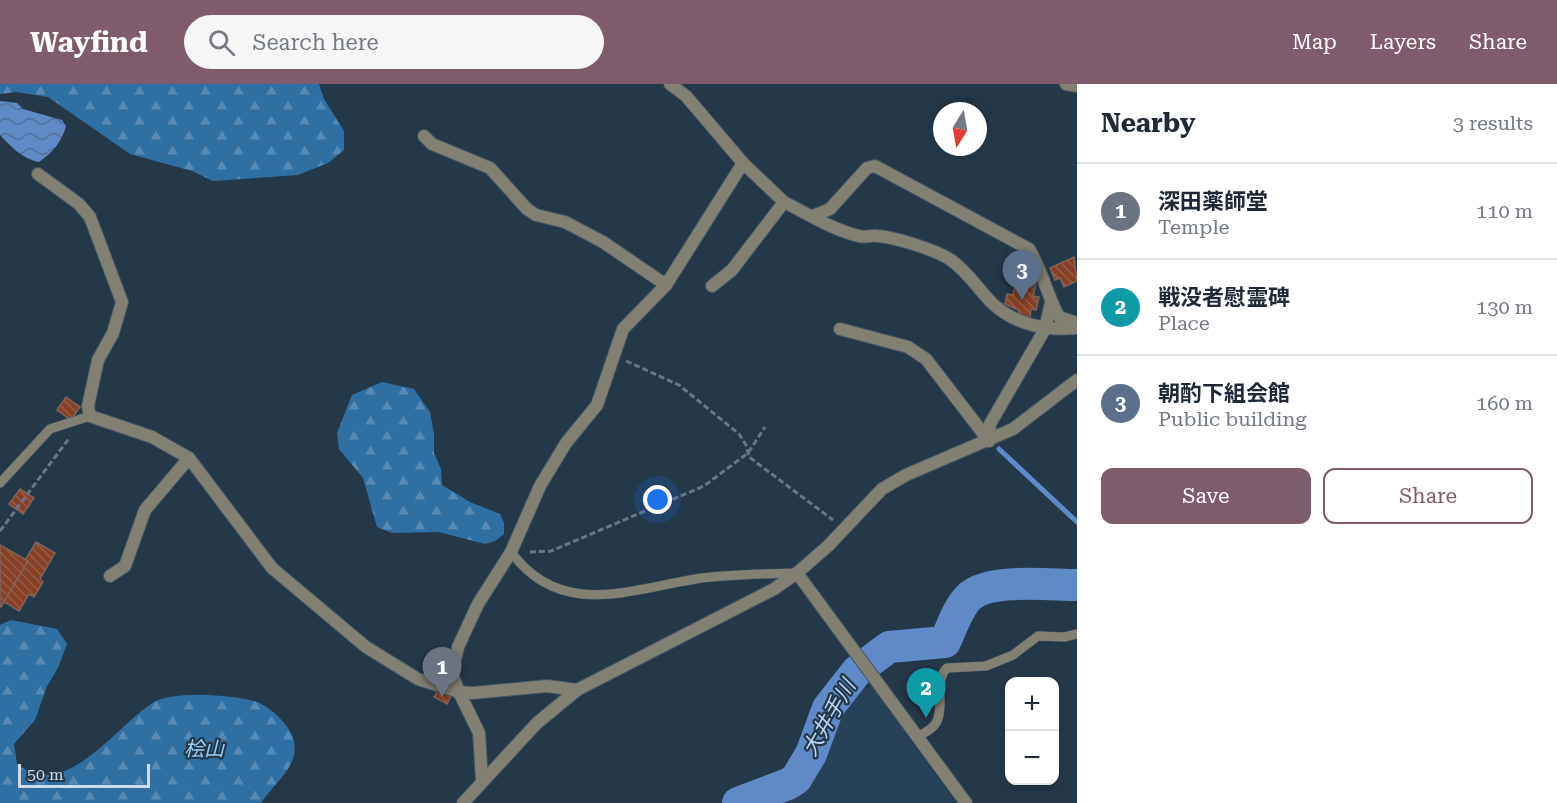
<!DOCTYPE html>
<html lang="en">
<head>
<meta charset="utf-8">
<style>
	body { margin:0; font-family:"Roboto Serif","Noto Sans JP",serif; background:#f6f6f7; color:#1f2937 }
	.controls { position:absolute; right:18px; bottom:18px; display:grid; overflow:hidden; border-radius:12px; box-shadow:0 3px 9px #0003 }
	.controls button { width:54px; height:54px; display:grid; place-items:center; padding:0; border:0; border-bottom:2px solid #e0e1e3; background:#fff; color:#1f2937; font:30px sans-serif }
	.compass { position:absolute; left:933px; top:18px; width:54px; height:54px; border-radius:50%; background:#fff; box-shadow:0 3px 9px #0003; rotate:191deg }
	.scale { position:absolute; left:18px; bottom:15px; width:132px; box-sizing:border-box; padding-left:6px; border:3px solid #d0dbe6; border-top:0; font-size:16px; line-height:21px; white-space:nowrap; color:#d0dbe6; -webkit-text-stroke:4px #253848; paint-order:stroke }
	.you { position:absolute; left:658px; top:416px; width:21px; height:21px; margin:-15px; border:4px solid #fff; border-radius:50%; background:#1a73e8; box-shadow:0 0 0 9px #1a73e833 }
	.badge { display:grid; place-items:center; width:39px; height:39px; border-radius:50%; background:#7e5c6c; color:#fff; font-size:20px; font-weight:700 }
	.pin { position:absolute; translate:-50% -50px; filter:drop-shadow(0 2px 3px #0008) }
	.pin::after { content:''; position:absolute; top:32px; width:21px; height:18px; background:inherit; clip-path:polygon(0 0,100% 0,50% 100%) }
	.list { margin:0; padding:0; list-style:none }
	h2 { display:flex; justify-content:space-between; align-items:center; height:78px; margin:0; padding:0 24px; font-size:26px }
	h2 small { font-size:20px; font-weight:400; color:#747a83 }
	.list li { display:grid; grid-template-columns:39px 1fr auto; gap:18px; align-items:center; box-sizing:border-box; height:96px; padding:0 24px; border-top:2px solid #e0e1e3 }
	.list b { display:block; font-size:22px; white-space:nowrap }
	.list p { margin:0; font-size:20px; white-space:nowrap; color:#747a83 }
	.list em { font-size:20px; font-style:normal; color:#747a83 }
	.actions { display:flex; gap:12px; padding:18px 24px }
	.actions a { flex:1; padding:14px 0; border:2px solid #7e5c6c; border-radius:12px; text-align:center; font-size:21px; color:#7e5c6c }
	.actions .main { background:#7e5c6c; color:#fff }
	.icon { flex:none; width:33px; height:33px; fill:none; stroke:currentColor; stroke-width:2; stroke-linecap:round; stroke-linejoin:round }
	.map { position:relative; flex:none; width:1077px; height:719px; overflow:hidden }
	header { display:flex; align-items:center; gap:36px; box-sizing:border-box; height:84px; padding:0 30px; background:#7e5c6c; color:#fff }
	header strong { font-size:28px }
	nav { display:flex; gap:33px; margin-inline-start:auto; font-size:21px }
	.search { width:420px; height:54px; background:#f6f6f7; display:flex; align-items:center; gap:15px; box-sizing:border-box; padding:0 21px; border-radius:33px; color:#747a83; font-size:22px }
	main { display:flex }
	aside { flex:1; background:#fff }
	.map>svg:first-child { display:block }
	.built { fill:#294156 }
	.forest { fill:url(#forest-firs) }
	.water { fill:url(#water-waves) }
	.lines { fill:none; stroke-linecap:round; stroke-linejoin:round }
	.stream { stroke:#6089c8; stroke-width:5 }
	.river { stroke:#6089c8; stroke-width:32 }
	.building { fill:url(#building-back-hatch); stroke:#7f645b; stroke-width:1.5 }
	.service-casing { stroke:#445564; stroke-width:10 }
	.minor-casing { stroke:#445564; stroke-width:14 }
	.tertiary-casing { stroke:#445564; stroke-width:14 }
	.path { stroke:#677785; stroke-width:3; stroke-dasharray:6 3; stroke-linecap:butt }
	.service { stroke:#827f73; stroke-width:9 }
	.minor { stroke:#827f73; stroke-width:12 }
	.tertiary { stroke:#827f73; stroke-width:12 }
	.labels { text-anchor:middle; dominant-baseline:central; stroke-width:4.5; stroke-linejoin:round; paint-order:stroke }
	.park-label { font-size:20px; font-style:italic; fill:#9bcdf9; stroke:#253848 }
	.water-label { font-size:21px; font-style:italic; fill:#bdd4f6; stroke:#253848 }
</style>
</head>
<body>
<header>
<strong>Wayfind</strong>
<div class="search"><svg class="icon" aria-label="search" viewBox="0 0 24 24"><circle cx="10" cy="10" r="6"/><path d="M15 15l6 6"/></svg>Search here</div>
<nav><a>Map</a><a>Layers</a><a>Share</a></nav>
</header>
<main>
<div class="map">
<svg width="1077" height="719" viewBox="0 0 1077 719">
	<defs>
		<pattern id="forest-firs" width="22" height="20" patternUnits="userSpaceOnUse" patternTransform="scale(1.5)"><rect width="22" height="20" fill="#2f70a4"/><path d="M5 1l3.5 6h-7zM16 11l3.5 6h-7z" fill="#568ab5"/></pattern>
		<pattern id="water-waves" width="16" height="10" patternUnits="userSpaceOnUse" patternTransform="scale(1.5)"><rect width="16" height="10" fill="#6089c8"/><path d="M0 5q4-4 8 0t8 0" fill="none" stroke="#54709a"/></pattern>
		<pattern id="building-back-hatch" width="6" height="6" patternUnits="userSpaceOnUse" patternTransform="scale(1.5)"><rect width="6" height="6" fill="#874026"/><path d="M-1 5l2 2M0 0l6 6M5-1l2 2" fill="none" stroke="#975b46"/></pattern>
	</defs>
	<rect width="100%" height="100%" fill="#253848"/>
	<polygon class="built" points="872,603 956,719 769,719 802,701 812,690 832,637 845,614 859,605"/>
	<g class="forest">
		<polygon points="0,0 319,0 324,15 344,47 344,66 328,79 298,91 213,97 192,87 130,70 48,13 16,8 0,10"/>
		<polygon points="382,298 414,305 430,328 434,350 434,369 441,385 442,401 470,418 500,430 504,439 504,450 495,457 485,460 439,448 392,449 377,443 363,394 339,365 337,349 352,311"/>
		<path d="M11,536L57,545L67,560L58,584L47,602L35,636L14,660L17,680C66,719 115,642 154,618C174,607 232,611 254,617C268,621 285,637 291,649C305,679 276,696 261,719H0V541Z"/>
	</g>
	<path class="water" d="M0,17L17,19L23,25L62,36L66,42C62,58 52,69 39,78C23,75 11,63 0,51Z"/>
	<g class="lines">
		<polyline class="stream" points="999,365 1077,438"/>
		<path class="river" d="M738,719L788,700L796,695L811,670L828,624L857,587L889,563L945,558C952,543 958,523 970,512C991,494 1050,501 1077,501"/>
	</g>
	<g class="building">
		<polygon points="1074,173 1077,197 1064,203 1060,194 1055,196 1050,184"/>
		<polygon points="1016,196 1036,200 1033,212 1039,213 1036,226 1031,225 1030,233 1018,231 1019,226 1005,220 1007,210 1013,211"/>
		<polygon points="66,313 80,323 71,336 57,326"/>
		<polygon points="20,405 34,414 23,430 9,420"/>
		<polygon points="36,458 55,469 40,495 43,498 34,513 29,510 19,527 1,516"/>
		<polygon points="0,461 28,477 1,523 0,522"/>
		<polygon points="439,605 451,612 447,620 434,613"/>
	</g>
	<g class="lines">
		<defs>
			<g id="service">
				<polyline points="0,399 50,345 90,332"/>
				<path d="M511,468C561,536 631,505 701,494C733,490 765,490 797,489"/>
				<path d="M917,653C924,649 932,646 936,639C945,624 934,595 947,584L986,582L1013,571L1038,552L1064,553L1077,550"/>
			</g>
			<g id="minor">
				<polyline points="670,0 686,12 743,79"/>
				<polyline points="1066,0 1077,2"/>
				<polyline points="424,52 432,60 490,84 527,125 536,131 565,138 603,158 666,201"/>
				<polyline points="38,90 79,120 90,133 122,218 113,249 98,276 88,322 90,332 152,353 189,374 272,484 366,563 418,595 459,608 479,649 482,697"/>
				<path d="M813,132L830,125L867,84L875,82L1029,165C1042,186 1047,211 1059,233L1077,239"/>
				<path d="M712,202L732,186L784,118C808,130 833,146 859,152C865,154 871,151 877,152C895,153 936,166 951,176C968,188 978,205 992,219C1015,241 1047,247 1077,244"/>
				<polyline points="840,245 908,263 926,275 989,357"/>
				<polyline points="989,357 990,340 1045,245 1051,218"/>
				<polyline points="797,489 966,719"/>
				<polyline points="110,492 125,482 145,426 189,374"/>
				<polyline points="577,606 547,602 473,609 459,608 452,590 458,563 478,520 511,468 540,402 566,359 597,321 623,245 666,201 743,79 784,118"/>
			</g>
			<polyline id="tertiary" points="463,719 537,639 577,606 774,505 797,489 828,462 882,405 906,391 1013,345 1077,296"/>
		</defs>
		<use href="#service" class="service-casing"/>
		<use href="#minor" class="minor-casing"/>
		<use href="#tertiary" class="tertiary-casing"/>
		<g class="path">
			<polyline points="626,277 679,301 739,350 746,361 749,373 833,436"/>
			<polyline points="0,447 70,353"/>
			<polyline points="530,468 551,467 704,402 748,369 765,343"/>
		</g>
		<use href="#service" class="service"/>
		<use href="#minor" class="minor"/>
		<use href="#tertiary" class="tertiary"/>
	</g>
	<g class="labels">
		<g class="park-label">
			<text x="204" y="665">桧山</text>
		</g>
		<g class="water-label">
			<text transform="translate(829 634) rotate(-60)">大井手川</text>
		</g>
	</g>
</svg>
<div class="controls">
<button>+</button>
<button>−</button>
</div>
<svg class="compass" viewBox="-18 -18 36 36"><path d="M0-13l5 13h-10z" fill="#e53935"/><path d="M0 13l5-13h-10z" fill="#747a83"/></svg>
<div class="scale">50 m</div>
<div class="you"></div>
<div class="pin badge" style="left:442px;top:613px;background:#6b7280">1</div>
<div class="pin badge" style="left:926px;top:634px;background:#0f9aa8">2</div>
<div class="pin badge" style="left:1022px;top:216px;background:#5c6f8a">3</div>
</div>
<aside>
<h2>Nearby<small>3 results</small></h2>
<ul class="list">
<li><span class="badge" style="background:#6b7280">1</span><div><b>深田薬師堂</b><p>Temple</p></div><em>110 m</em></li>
<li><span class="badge" style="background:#0f9aa8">2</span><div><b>戦没者慰霊碑</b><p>Place</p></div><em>130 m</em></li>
<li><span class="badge" style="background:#5c6f8a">3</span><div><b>朝酌下組会館</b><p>Public building</p></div><em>160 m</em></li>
</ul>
<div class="actions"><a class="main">Save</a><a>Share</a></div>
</aside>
</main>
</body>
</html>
